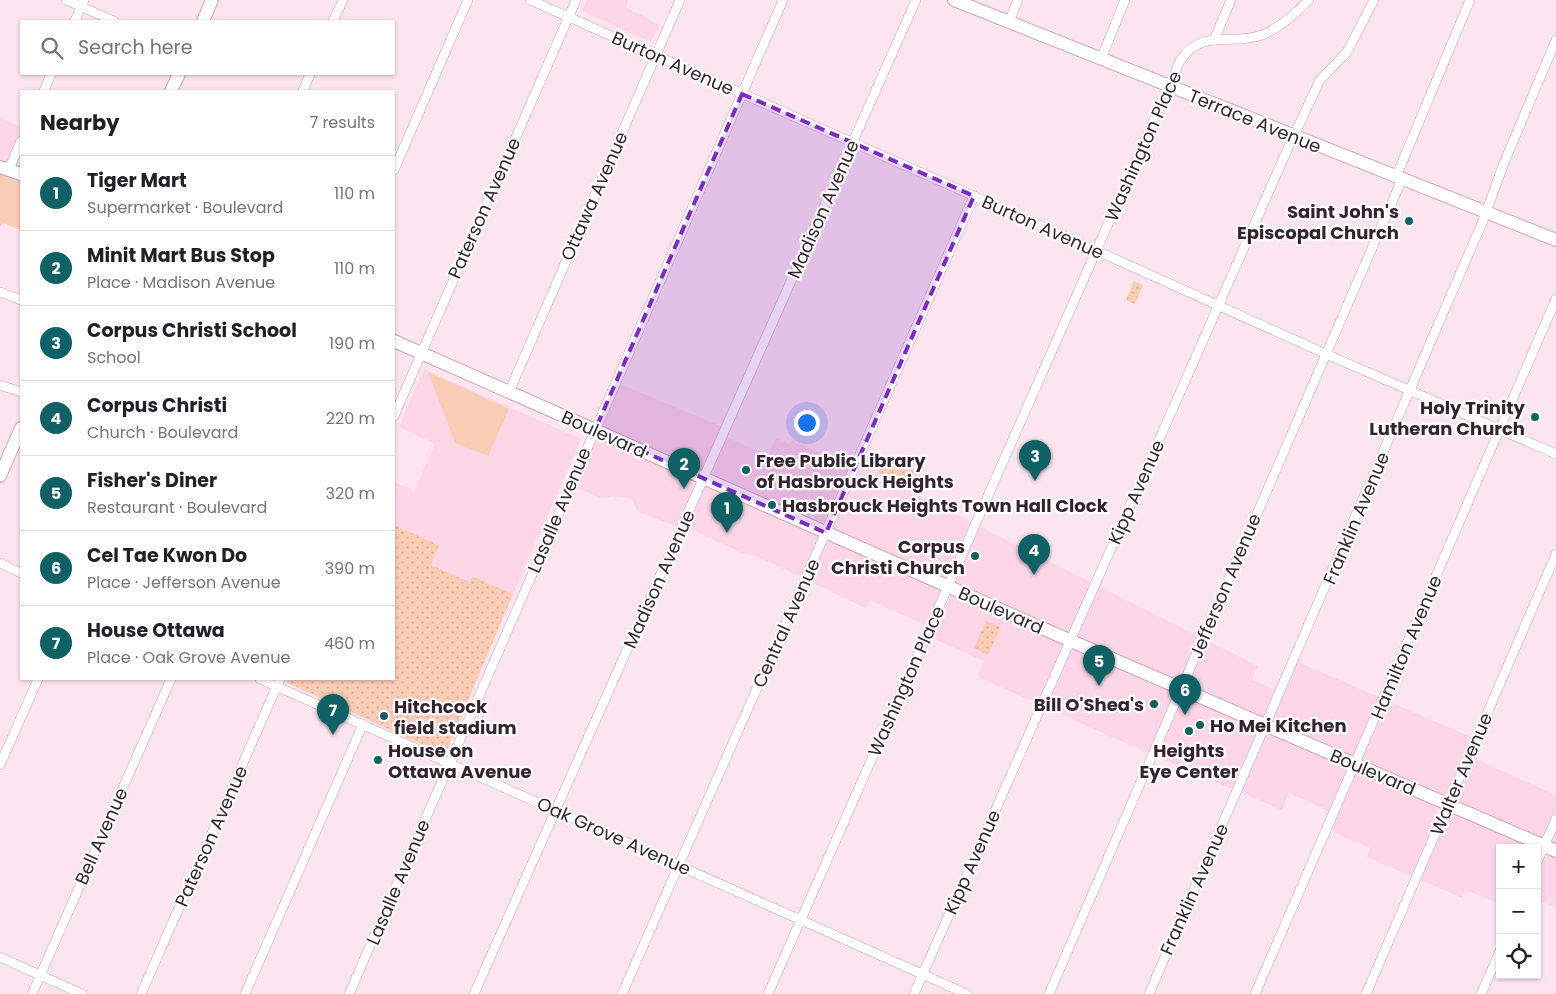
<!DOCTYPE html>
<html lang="en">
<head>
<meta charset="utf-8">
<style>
	body { margin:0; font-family:Poppins,sans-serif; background:#f6f6f6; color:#202124 }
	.controls { position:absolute; right:15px; bottom:15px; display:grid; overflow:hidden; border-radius:0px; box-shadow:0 1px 4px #0004 }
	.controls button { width:45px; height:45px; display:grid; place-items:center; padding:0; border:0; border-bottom:1px solid #e0e0e0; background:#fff; color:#202124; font:25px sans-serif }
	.you { position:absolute; left:806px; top:422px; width:18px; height:18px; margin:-12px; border:4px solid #fff; border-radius:50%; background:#1a73e8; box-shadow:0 0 0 8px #1a73e833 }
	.badge { display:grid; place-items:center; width:32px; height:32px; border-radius:50%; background:#106166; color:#fff; font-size:16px; font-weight:700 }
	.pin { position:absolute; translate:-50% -41px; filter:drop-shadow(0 1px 2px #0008) }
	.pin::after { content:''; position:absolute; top:26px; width:18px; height:15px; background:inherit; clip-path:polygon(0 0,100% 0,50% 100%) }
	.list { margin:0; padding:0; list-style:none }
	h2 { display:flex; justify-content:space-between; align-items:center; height:65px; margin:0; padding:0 20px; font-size:21px }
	h2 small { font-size:16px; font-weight:400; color:#757577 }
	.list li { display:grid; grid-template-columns:32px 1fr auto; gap:15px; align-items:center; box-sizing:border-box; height:75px; padding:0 20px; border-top:1px solid #e0e0e0 }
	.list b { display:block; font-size:19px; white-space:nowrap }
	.list p { margin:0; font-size:16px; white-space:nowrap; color:#757577 }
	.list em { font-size:16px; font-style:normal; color:#757577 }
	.icon { flex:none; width:28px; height:28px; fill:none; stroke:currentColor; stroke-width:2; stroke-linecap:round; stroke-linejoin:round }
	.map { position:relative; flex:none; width:1556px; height:994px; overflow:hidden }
	.search { position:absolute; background:#fff; box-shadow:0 1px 4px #0004; left:20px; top:20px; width:375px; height:55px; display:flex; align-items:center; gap:12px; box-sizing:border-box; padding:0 18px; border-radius:0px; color:#757577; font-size:19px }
	.panel { position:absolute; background:#fff; box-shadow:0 1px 4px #0004; left:20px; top:90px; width:375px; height:590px; border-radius:0px }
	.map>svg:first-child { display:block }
	.built { fill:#fcd6e7 }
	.green { fill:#f9ccb6 }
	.park { fill:url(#park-dots) }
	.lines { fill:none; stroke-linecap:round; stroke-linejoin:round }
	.street-casing { stroke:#cba5b7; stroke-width:10 }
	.secondary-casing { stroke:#cba5b7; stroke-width:14 }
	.street { stroke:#fff; stroke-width:9 }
	.secondary { stroke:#fff; stroke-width:12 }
	.marked { fill:#7b2cbf; fill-opacity:0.2; stroke:#7b2cbf; stroke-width:4; stroke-dasharray:10 6; stroke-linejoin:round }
	.poi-dot { fill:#106166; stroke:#fff; stroke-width:2 }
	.labels { text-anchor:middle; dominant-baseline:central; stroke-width:4.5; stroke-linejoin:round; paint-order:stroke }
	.street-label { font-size:18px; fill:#33242b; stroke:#fff }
	.poi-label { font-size:18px; font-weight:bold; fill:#33242b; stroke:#fff; text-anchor:start }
</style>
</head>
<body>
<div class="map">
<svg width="1556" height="994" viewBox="0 0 1556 994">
	<defs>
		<pattern id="park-dots" width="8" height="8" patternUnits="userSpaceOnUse" patternTransform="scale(1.25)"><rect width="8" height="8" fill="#f9ccb6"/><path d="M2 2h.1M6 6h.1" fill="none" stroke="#d6af9d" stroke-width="1.8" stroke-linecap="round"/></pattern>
	</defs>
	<rect width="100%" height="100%" fill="#fde5f0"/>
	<g class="built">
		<polygon points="587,0 628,0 626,7 660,25 651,42 582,11"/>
		<polygon points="0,119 21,127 21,190 0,177"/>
		<polygon points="424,369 581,439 513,594 473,576 470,582 431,565 439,545 394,525 394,482 414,491 435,444 399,427"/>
		<polygon points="615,382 720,426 729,438 768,456 776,438 790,444 792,441 848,464 871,450 922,473 913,493 1258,666 1252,680 1274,689 1298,662 1471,737 1474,758 1556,795 1556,908 1537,900 1537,848 1500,848 1500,904 1465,890 1462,898 1367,857 1370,848 1334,833 1325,809 1289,793 1282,810 1143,751 978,677 984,661 932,638 923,624 871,601 867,609 759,557 740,552 690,529 672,525 637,511 632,499 613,496 604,499 570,485"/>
	</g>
	<g class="green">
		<polygon points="0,168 21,175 21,230 3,223 0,227"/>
		<polygon points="428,372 509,409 488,456 455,443"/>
	</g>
	<g class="park">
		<polygon points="1134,281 1143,285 1135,304 1126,300"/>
		<polygon points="885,457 921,473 915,488 878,472"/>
		<polygon points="394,525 439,545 431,565 470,582 472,576 513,594 445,755 286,682 288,679 394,679"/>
		<polygon points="986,621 1001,627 988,655 974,648"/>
	</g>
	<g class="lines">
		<defs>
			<g id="street">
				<polyline points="66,0 114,21"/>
				<polyline points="530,0 1033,222 1326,354 1556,454"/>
				<polyline points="75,21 84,0"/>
				<polyline points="333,21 343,0"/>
				<polyline points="1009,22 1018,0"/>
				<polyline points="1214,40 1231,0"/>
				<polyline points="1101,59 1125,0"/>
				<polyline points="44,91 51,74"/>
				<polyline points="303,91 310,74"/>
				<polyline points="9,169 21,141"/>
				<polyline points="394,170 468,0"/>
				<polyline points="1396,177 1470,0"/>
				<polyline points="0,292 21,300"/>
				<polyline points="0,385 21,392"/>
				<polyline points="509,392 680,0"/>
				<polyline points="394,416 576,0"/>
				<polyline points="0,563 21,573"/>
				<polyline points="260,679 967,994"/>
				<polyline points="0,765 38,679"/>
				<polyline points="1537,862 1556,819"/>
				<polyline points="0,957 82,994"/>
				<polyline points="32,994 171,679"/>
				<polyline points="141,994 280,679"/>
				<polyline points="245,994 363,724"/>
				<polyline points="349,994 783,0"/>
				<polyline points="474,994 916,0"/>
				<polyline points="622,994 974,196"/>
				<path d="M768,994L1180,61C1201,28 1231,46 1262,35C1280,28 1296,13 1309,0"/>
				<polyline points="914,994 1289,146 1320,80 1347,52 1374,0"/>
				<polyline points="1049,994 1402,179"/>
				<polyline points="1149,994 1482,223 1504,163 1556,40"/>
				<polyline points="1255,994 1556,299"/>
				<polyline points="1366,994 1556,554"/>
				<polyline points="1481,994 1500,951"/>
			</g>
			<g id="secondary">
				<polyline points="954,0 1556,240"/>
				<polyline points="203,21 212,0"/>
				<polyline points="171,91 179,74"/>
				<polyline points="0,167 21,174"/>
				<polyline points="394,341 1078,644 1556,851"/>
				<polyline points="0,476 21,428"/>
			</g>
		</defs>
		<use href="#street" class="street-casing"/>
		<use href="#secondary" class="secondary-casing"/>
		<use href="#street" class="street"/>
		<use href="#secondary" class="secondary"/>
	</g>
	<path class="marked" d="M742,94L974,196L826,533L595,430Z"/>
	<g class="poi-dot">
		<circle cx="1409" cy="221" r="5"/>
		<circle cx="1535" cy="417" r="5"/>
		<circle cx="746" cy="470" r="5"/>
		<circle cx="772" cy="505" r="5"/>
		<circle cx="975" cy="556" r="5"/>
		<circle cx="1154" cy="704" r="5"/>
		<circle cx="384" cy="716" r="5"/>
		<circle cx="1200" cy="725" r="5"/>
		<circle cx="1189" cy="731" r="5"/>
		<circle cx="378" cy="760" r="5"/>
	</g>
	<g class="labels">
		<g class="street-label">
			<text transform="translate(673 63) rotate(24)">Burton Avenue</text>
			<text transform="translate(1255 121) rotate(22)">Terrace Avenue</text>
			<text transform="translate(1143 146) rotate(-66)">Washington Place</text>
			<text transform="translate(594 196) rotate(-66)">Ottawa Avenue</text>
			<text transform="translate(484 208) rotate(-66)">Paterson Avenue</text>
			<text transform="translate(823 209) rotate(-66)">Madison Avenue</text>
			<text transform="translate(1043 227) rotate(24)">Burton Avenue</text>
			<text transform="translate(604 434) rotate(24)">Boulevard</text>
			<text transform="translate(1136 492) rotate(-66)">Kipp Avenue</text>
			<text transform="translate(559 510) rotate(-67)">Lasalle Avenue</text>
			<text transform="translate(1356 518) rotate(-67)">Franklin Avenue</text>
			<text transform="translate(659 579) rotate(-66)">Madison Avenue</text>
			<text transform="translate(1225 586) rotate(-67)">Jefferson Avenue</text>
			<text transform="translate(1001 610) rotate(24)">Boulevard</text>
			<text transform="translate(786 623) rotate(-66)">Central Avenue</text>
			<text transform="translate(1406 647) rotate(-67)">Hamilton Avenue</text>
			<text transform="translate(906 681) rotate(-66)">Washington Place</text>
			<text transform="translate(1373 772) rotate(23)">Boulevard</text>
			<text transform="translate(1461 774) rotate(-67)">Walter Avenue</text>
			<text transform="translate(101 836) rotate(-66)">Bell Avenue</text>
			<text transform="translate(211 836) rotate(-66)">Paterson Avenue</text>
			<text transform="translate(614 836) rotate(24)">Oak Grove Avenue</text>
			<text transform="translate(972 862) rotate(-66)">Kipp Avenue</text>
			<text transform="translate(398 882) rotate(-67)">Lasalle Avenue</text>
			<text transform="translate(1194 889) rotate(-66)">Franklin Avenue</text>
		</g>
		<g class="poi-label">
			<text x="1399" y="211" text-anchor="end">Saint John's<tspan x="1399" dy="21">Episcopal Church</tspan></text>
			<text x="1525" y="407" text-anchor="end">Holy Trinity<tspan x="1525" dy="21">Lutheran Church</tspan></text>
			<text x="756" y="460">Free Public Library<tspan x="756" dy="21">of Hasbrouck Heights</tspan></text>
			<text x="782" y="505">Hasbrouck Heights Town Hall Clock</text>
			<text x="965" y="546" text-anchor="end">Corpus<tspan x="965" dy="21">Christi Church</tspan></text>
			<text x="1144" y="704" text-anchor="end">Bill O'Shea's</text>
			<text x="394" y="706">Hitchcock<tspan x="394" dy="21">field stadium</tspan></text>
			<text x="1210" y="725">Ho Mei Kitchen</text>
			<text x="388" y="750">House on<tspan x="388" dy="21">Ottawa Avenue</tspan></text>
			<text x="1189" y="750" text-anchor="middle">Heights<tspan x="1189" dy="21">Eye Center</tspan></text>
		</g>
	</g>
</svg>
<div class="controls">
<button>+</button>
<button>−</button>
<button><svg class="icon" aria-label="locate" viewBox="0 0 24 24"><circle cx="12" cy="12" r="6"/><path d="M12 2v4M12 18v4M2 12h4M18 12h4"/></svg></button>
</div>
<div class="you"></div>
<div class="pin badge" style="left:727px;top:533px">1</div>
<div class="pin badge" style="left:684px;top:489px">2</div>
<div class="pin badge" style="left:1035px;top:481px">3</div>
<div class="pin badge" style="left:1034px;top:575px">4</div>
<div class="pin badge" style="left:1099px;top:686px">5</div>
<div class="pin badge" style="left:1185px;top:715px">6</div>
<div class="pin badge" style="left:333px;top:735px">7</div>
<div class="search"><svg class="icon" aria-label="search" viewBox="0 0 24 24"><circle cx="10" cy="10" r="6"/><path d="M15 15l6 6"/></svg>Search here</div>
<section class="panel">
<h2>Nearby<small>7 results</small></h2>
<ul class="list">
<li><span class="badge">1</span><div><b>Tiger Mart</b><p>Supermarket · Boulevard</p></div><em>110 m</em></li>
<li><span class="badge">2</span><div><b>Minit Mart Bus Stop</b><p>Place · Madison Avenue</p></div><em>110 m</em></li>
<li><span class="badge">3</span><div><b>Corpus Christi School</b><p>School</p></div><em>190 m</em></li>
<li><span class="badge">4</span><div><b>Corpus Christi</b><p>Church · Boulevard</p></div><em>220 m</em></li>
<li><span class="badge">5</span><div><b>Fisher's Diner</b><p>Restaurant · Boulevard</p></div><em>320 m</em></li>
<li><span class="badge">6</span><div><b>Cel Tae Kwon Do</b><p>Place · Jefferson Avenue</p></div><em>390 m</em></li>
<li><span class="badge">7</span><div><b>House Ottawa</b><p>Place · Oak Grove Avenue</p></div><em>460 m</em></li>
</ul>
</section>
</div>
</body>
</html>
